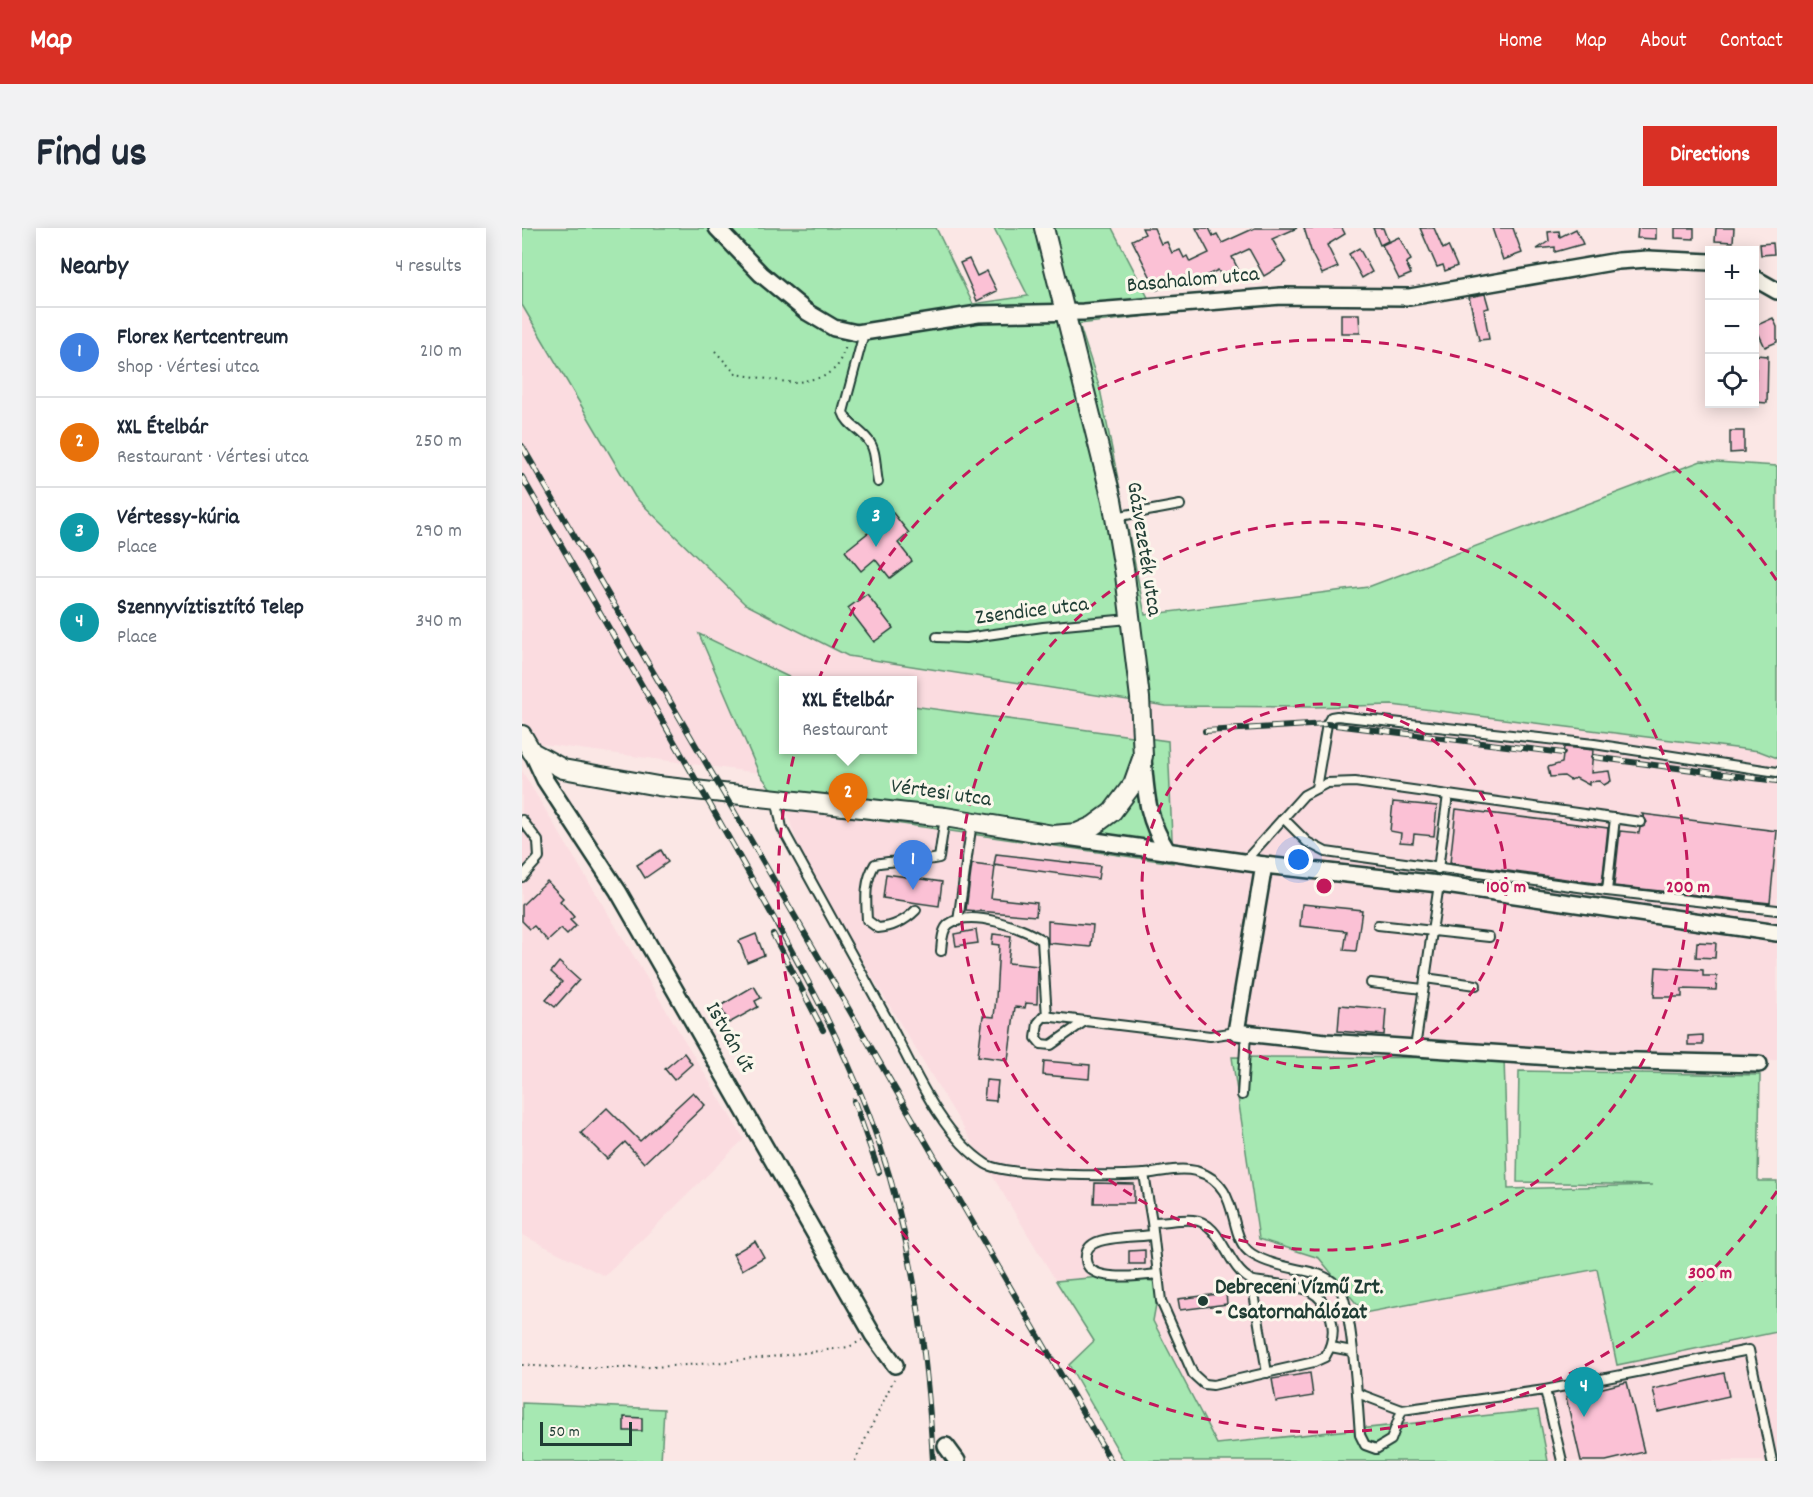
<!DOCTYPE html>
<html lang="en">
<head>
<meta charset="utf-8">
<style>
	body { margin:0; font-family:Dekko,sans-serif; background:#f2f2f3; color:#1f2937 }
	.controls { position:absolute; right:18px; top:18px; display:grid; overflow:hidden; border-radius:0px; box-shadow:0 3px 15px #0003 }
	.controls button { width:54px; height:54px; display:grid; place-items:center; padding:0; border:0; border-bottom:2px solid #e0e1e3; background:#fff; color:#1f2937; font:30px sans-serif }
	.scale { position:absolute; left:18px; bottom:15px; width:92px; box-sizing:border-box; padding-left:6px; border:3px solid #1f3d34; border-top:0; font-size:16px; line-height:21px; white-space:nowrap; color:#1f3d34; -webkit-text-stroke:4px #fbf7ec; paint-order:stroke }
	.you { position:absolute; left:777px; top:632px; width:21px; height:21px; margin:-15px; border:4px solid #fff; border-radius:50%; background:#1a73e8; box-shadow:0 0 0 9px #1a73e833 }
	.badge { display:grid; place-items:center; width:39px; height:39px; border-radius:50%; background:#d93025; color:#fff; font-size:20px; font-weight:700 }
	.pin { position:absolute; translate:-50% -50px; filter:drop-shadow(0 2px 3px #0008) }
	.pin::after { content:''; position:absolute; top:32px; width:21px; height:18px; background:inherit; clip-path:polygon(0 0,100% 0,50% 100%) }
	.popup { position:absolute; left:257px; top:448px; width:138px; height:78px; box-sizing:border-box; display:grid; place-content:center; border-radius:0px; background:#fff; filter:drop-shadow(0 2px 4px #0005); font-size:20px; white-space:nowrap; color:#747a83 }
	.popup b { font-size:22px; color:#1f2937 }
	.popup::after { content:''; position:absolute; left:50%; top:100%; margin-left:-12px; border:12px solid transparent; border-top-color:#fff }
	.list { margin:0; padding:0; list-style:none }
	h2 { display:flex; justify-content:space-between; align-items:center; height:78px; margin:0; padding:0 24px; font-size:26px }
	h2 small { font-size:20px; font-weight:400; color:#747a83 }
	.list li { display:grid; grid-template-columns:39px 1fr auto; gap:18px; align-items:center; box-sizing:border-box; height:90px; padding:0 24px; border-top:2px solid #e0e1e3 }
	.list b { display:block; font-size:22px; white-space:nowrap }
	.list p { margin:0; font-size:20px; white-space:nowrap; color:#747a83 }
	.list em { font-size:20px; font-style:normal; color:#747a83 }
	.icon { flex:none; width:33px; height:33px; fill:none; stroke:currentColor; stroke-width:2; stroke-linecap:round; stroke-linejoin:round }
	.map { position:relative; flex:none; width:1255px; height:1233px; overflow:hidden; border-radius:0px }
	header { display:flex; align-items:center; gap:36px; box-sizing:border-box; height:84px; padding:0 30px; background:#d93025; color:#fff }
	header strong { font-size:28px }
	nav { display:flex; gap:33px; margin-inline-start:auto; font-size:21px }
	.intro { display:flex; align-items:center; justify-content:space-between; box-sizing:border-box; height:144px; padding:0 36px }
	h1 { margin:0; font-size:42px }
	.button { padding:15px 27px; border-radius:0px; background:#d93025; color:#fff; font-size:21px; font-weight:700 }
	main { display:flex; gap:36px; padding:0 36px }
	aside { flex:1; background:#fff; border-radius:0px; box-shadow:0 3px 15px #0003 }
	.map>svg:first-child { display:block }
	.built { fill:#fbdce0 }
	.green { fill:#a6e8b2; stroke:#629273; stroke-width:1.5 }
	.building { fill:#fbc1d5; stroke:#1f3d34; stroke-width:1.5 }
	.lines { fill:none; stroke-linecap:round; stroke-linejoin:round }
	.service-casing { stroke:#1f3d34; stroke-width:12 }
	.minor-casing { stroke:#1f3d34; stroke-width:20 }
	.tertiary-casing { stroke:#1f3d34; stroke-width:22 }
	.path { stroke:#1f3d34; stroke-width:2; stroke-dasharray:1.5 4.5; stroke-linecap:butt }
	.service { stroke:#fbf7ec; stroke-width:8 }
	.minor { stroke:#fbf7ec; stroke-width:15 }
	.tertiary { stroke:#fbf7ec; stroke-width:18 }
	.rail-casing { stroke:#1f3d34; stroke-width:6 }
	.rail { stroke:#fbf7ec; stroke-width:4; stroke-dasharray:11; stroke-linecap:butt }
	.ring { fill:none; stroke:#c2185b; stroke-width:3; stroke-dasharray:10 8 }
	.poi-dot { fill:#1f3d34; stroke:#fbf7ec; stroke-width:2 }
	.labels { text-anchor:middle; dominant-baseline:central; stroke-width:6; stroke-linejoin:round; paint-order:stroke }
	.street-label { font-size:22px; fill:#1f3d34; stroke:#fbf7ec }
	.poi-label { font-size:22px; font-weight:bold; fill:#1f3d34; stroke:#fbf7ec; text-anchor:start }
	.centre { fill:#c2185b; stroke:#fbf7ec; stroke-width:3 }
	.ring-label { font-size:18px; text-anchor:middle; font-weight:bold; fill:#c2185b; stroke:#fbf7ec; stroke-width:6; stroke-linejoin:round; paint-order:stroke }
</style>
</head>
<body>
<header>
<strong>Map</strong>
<nav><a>Home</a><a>Map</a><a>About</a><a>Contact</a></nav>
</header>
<div class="intro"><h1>Find us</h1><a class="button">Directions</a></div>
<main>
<aside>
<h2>Nearby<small>4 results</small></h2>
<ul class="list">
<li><span class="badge" style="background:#3f7fe0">1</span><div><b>Florex Kertcentreum</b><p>Shop · Vértesi utca</p></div><em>210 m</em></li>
<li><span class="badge" style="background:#e8710a">2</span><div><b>XXL Ételbár</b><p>Restaurant · Vértesi utca</p></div><em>250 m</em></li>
<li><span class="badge" style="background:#0f9aa8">3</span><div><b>Vértessy-kúria</b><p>Place</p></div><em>290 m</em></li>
<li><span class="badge" style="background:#0f9aa8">4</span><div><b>Szennyvíztisztító Telep</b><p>Place</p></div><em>340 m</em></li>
</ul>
</aside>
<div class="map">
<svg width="1255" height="1233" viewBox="0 0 1255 1233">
	<rect width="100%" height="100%" fill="#fbe7e5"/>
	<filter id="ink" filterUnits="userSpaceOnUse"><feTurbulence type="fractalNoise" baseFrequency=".0167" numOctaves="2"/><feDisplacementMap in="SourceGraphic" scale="12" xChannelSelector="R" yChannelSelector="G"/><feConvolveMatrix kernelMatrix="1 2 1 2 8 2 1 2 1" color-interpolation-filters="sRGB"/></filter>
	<g filter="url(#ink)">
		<g class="built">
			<polygon points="0,77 113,269 644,478 791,479 870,477 1237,523 1255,530 1255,832 711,829 737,1011 797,1030 842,1085 1075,1041 1096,1137 1255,1104 1255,1233 1026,1233 1016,1182 695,1216 631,1093 590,1048 534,1053 283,638 263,579 650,635 646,513 391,478 391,452 273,452 178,406 237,545 14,515 0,489"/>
			<polygon points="0,543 222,911 83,1048 0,1007"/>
		</g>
		<g class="green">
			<polygon points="0,0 414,0 451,76 506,68 472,0 590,0 635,87 557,96 578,161 623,387 846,359 1179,233 1255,238 1255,530 1237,523 870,477 791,479 644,478 326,428 223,376 113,269 0,77"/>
			<polygon points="177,406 273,452 262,452 262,522 391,522 391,478 646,513 651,635 263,579 237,545"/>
			<polygon points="710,829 982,830 986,961 1131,957 995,954 997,843 1238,847 1236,953 1255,953 1255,1104 1095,1137 1075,1041 842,1085 797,1030 737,1011"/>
			<polygon points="590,1048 638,1054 631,1093 695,1216 1016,1182 1026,1233 602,1233 547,1137 572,1113 534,1053"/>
			<polygon points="0,1175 142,1181 139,1233 0,1233"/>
		</g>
		<g class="building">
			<polygon points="620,0 632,0 639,16 645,14 650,25 658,22 662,30 665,28 668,34 687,25 674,0 687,0 691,8 695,6 700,15 733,0 775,0 750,11 764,35 742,48 727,21 710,29 717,43 701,51 696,42 667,56 663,48 635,62 610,12 623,6"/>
			<polygon points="782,0 820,0 823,6 805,17 816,39 800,46 790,26"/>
			<polygon points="851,0 861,0 866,13 858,17"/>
			<polygon points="898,0 912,0 921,21 926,18 935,38 923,43 921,37 915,39"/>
			<polygon points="970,0 991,0 1000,25 981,32"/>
			<polygon points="1116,0 1134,0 1134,11 1115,10"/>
			<polygon points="1153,0 1172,0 1172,11 1153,10"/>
			<polygon points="1194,0 1212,0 1211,14 1193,13"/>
			<polygon points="1054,1 1061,16 1033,24 1033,19 1015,21 1027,13 1026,4 1037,3 1038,9"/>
			<polygon points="877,9 889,32 884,35 889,46 877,51 860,17"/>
			<polygon points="1251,15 1252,26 1239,27 1238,16"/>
			<polygon points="837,20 850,44 840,50 827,26"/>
			<polygon points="447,31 455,48 465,43 475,63 455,73 438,35"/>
			<polygon points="963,66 967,80 962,81 967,111 957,112 947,69"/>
			<polygon points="819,86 837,86 838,105 819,105"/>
			<polygon points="1251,90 1255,99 1255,114 1243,119 1233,98"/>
			<polygon points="1234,127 1246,128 1245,175 1233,174"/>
			<polygon points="1208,203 1222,203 1222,224 1208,225"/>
			<polygon points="371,285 387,305 376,315 390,333 368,350 353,331 339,343 323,323"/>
			<polygon points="345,366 371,400 352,414 326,380"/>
			<polygon points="1042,519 1071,522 1069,545 1087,543 1089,553 1082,557 1077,553 1067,554 1067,557 1054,550 1048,552 1042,548 1028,549 1026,539 1040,535"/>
			<polygon points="871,574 915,578 912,608 892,606 891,615 878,614 879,605 868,603"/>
			<polygon points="934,581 1086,600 1080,656 928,635"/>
			<polygon points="1120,586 1255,603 1248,675 1092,658 1098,603 1117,605 1118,600 1125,594"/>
			<polygon points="139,622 146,634 123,650 115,637"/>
			<polygon points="474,626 578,638 576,651 472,637"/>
			<polygon points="450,636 473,639 469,670 515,675 514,688 444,682"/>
			<polygon points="364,646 420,654 417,678 361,670"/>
			<polygon points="25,653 41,670 38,673 52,689 48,692 54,698 45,707 39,701 26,713 12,698 8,701 0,693 0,677"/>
			<polygon points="780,676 840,682 834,723 822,722 825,703 778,698"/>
			<polygon points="526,693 571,697 569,719 526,715"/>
			<polygon points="454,702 456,715 434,718 432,706"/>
			<polygon points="234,706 242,727 225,734 217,713"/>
			<polygon points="471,706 489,708 486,735 516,738 515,776 504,775 503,780 493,779 486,832 456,828 461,788 472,789 474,770 477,717 470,716"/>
			<polygon points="1175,714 1194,715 1193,730 1174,729"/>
			<polygon points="37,734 57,752 33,779 24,772 40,754 29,744"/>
			<polygon points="1134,739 1181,742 1181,748 1195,748 1194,762 1160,761 1160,769 1132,769"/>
			<polygon points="232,758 239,770 233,773 236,779 207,795 198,778"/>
			<polygon points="818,777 864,781 862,807 816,803"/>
			<polygon points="1181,807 1181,817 1166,817 1166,808"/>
			<polygon points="162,825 170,836 152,852 143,841"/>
			<polygon points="522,833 568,837 567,851 521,847"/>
			<polygon points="464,852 476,853 474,873 462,872"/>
			<polygon points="171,864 183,877 122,935 103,914 85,931 59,905 85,880 118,913"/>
			<polygon points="573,955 612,956 612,975 572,975"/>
			<polygon points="233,1013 242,1029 220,1042 211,1026"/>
			<polygon points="623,1022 623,1036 607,1036 607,1023"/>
			<polygon points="704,1065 705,1076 658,1082 656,1071"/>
			<polygon points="788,1145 791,1168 754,1174 750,1151"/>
			<polygon points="1202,1145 1207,1168 1136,1184 1131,1161"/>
			<polygon points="1105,1154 1122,1224 1084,1233 1059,1233 1044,1169"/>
			<polygon points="102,1189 120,1190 120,1203 102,1203"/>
		</g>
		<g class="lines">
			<defs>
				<g id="service">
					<path d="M342,105L321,184C325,197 338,201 346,212C355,222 353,241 356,254"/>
					<polyline points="593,289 658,277"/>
					<polyline points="415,409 444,410 521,399 607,391"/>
					<polyline points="794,560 805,496 809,489 815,488 1072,516 1255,544"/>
					<path d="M254,570L260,600C295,663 329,726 364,789C390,836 417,906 464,936C485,949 595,948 623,946C640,944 657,939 674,943C722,957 703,1009 730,1026C749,1038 774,1040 796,1046C801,1048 811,1053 816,1058C828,1071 833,1145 835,1165L880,1182L1023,1162L1040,1233"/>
					<polyline points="761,590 785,614 804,624 1085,663 1255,682"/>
					<polyline points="0,592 16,613 17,630 0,649"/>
					<polyline points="723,633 782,567 805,555 833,554 1119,594"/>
					<polyline points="916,641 926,567"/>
					<polyline points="1085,663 1093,590"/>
					<path d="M394,682C383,693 372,699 356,700L345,692C344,672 342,654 353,636C374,631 395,635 417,630L423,589"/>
					<polyline points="436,693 450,594"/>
					<polyline points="856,697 967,709"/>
					<path d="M419,723C420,714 420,701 427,696C449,680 500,700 520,712L525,789"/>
					<polyline points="903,750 954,757"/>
					<polyline points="849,755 901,761"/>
					<polyline points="563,793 529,817 519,816 514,810 516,795 522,788 688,808 714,804"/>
					<polyline points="893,820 917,656"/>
					<polyline points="720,867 724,806"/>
					<path d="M622,946L630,994C643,994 658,991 671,992C700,994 704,1039 729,1052C734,1054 742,1054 747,1055C777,1059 798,1058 809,1090C813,1104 810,1117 803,1129L792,1134L691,1157L682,1156L671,1146L639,1073L630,994"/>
					<path d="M631,1007C616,1009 584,1008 571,1016C566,1019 563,1025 564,1032C566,1055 618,1048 635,1046"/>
					<polyline points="730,1053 745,1145"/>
					<polyline points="809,1119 830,1123"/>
					<polyline points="1023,1162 1227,1122 1250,1233"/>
					<polyline points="835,1165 838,1207 843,1217 854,1221 869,1212 880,1182"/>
				</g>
				<g id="minor">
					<polyline points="195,0 239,46 285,84 312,100 335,105 456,86 561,84 759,68 888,69 1096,33 1126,31 1188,34"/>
					<polyline points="1232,50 1255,63"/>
					<polyline points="10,524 23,552 96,663 351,1107 373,1137"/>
					<path d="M621,530C624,568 625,591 646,624"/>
					<polyline points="545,609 742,637 917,656 1255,705"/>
					<polyline points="742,637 714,804 804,814 1075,832 1237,836"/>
					<polyline points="424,1218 435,1233"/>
				</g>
				<polyline id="tertiary" points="0,507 10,524 41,541 136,558 423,589 531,607 555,605 571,598 590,584 611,556 621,528 618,470 603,347 590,272 522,0"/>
			</defs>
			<use href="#service" class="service-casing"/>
			<use href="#minor" class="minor-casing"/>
			<use href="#tertiary" class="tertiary-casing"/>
			<g class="path">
				<polyline points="193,123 214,146 272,155 301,149 315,139 325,116"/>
				<path d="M0,1137C115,1146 214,1134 327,1119L340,1112"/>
				<polyline points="333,1233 372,1151"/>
			</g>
			<use href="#service" class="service"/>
			<use href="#minor" class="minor"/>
			<use href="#tertiary" class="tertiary"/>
			<defs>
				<g id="rail">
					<polyline points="0,218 589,1233"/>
					<path d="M0,249C71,373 143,496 213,621C267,717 323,813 358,918C392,1020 405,1126 411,1233"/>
					<polyline points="683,503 805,496 1041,525"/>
					<polyline points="1071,529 1255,553"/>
					<polyline points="251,706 301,802"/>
					<polyline points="332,873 357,944"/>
				</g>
			</defs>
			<use href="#rail" class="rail-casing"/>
			<use href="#rail" class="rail"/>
		</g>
	</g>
	<g class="ring">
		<circle cx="802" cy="658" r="182"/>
		<circle cx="802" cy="658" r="364"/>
		<path d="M1255 963A546 546 0 1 1 1255 353"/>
	</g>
	<circle class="poi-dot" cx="681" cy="1073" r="6"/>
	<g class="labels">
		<g class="street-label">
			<text transform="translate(671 53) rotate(-5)">Basahalom utca</text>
			<text transform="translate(621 321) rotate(81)">Gázvezeték utca</text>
			<text transform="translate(510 384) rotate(-7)">Zsendice utca</text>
			<text transform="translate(419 566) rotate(8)">Vértesi utca</text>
			<text transform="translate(207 810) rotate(60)">István út</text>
		</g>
		<g class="poi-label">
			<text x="693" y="1060">Debreceni Vízmű Zrt.<tspan x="693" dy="25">- Csatornahálózat</tspan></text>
		</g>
	</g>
	<circle cx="802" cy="658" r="9" class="centre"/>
	<g class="ring-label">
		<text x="984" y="664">100 m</text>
		<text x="1166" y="664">200 m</text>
		<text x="1188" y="1050">300 m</text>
	</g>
</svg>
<div class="controls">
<button>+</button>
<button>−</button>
<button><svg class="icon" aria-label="locate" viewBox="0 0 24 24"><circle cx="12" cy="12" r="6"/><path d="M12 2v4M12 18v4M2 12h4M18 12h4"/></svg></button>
</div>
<div class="scale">50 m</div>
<div class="you"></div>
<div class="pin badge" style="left:391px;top:662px;background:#3f7fe0">1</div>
<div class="pin badge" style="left:326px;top:595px;background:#e8710a">2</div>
<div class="popup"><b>XXL Ételbár</b>Restaurant</div>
<div class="pin badge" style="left:354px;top:319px;background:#0f9aa8">3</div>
<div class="pin badge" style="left:1062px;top:1189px;background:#0f9aa8">4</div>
</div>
</main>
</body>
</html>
